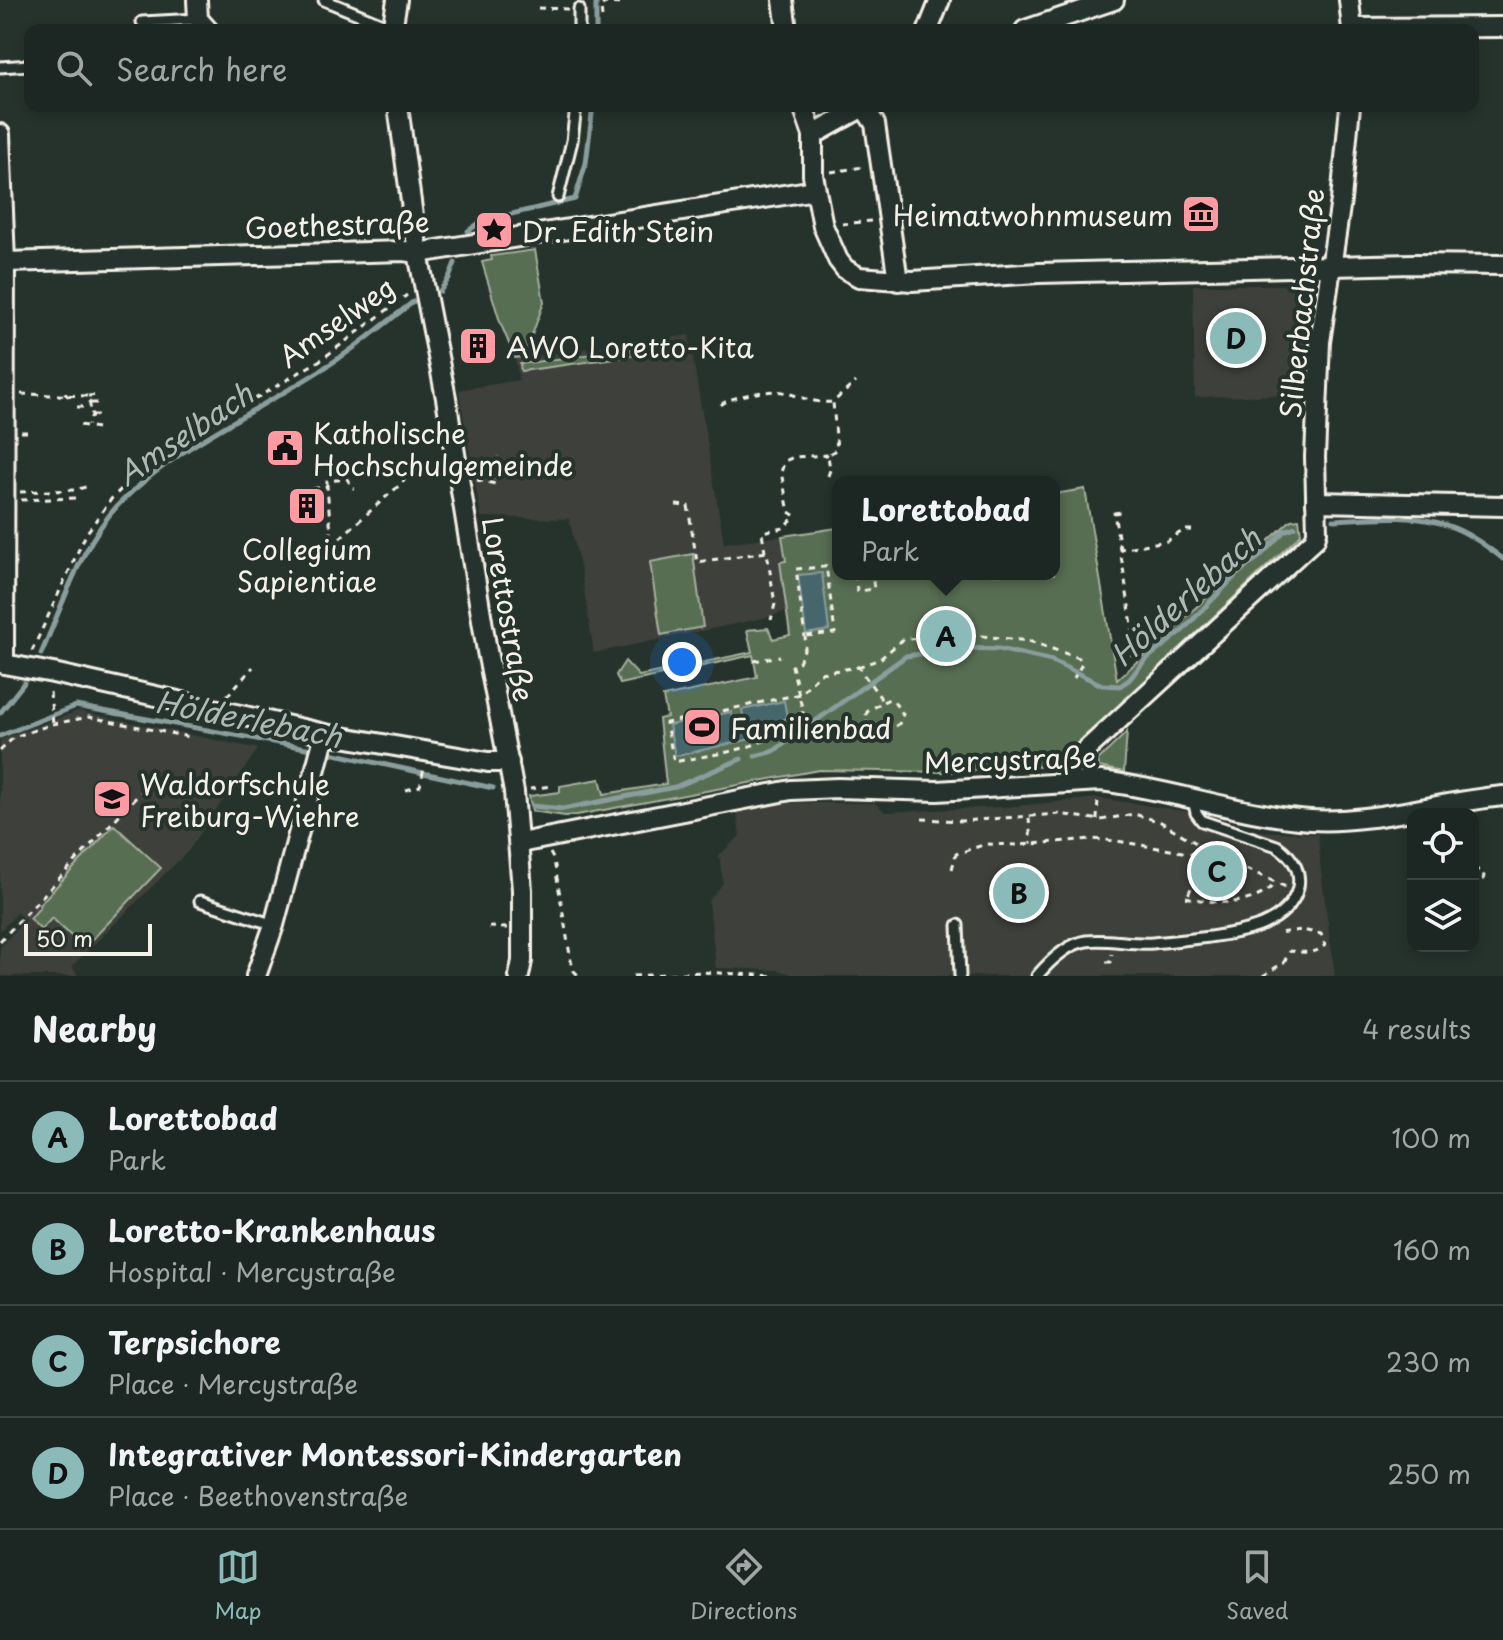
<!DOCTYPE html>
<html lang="en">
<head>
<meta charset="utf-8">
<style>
	body { margin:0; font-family:"Playpen Sans",sans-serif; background:#252e2a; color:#f1f3f6 }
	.controls { position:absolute; right:24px; bottom:24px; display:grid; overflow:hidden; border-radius:16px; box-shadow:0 4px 12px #0003 }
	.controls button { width:72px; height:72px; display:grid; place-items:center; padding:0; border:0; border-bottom:2px solid #3a4340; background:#1c2622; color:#f1f3f6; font:40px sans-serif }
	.scale { position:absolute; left:24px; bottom:20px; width:128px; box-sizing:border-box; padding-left:8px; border:4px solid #f4f1e8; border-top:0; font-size:22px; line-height:28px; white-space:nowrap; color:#f4f1e8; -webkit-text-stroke:6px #26332d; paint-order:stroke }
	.you { position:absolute; left:682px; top:662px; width:28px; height:28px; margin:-20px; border:6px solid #fff; border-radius:50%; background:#1a73e8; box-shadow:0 0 0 12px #1a73e833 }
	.badge { display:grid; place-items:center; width:52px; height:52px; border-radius:50%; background:#8bbbb9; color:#111; font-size:26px; font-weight:700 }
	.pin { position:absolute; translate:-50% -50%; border:4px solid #fff; box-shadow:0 2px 8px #0006 }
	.popup { position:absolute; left:832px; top:476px; width:228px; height:104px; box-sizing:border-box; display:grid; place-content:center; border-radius:16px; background:#1c2622; filter:drop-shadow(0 2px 6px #0005); font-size:26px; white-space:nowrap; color:#a0a5a5 }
	.popup b { font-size:30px; color:#f1f3f6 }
	.popup::after { content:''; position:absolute; left:50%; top:100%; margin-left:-16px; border:16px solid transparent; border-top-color:#1c2622 }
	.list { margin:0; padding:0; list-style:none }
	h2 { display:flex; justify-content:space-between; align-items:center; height:104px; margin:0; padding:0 32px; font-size:34px }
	h2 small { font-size:26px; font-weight:400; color:#a0a5a5 }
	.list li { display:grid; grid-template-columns:52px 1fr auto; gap:24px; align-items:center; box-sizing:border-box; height:112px; padding:0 32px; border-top:2px solid #3a4340 }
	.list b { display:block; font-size:30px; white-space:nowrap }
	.list p { margin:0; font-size:26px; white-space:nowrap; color:#a0a5a5 }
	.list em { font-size:26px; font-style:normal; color:#a0a5a5 }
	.icon { flex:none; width:44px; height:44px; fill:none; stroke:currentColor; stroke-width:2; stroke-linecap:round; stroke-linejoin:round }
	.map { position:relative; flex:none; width:1503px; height:976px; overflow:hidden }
	.search { position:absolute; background:#1c2622; box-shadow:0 4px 12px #0003; left:24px; right:24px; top:24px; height:88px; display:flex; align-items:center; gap:20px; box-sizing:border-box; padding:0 28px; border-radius:16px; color:#a0a5a5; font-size:30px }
	.sheet { height:552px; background:#1c2622 }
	nav { display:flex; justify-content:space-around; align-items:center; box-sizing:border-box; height:112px; border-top:2px solid #3a4340; background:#1c2622; font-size:22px; color:#a0a5a5 }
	nav a { display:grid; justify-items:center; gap:4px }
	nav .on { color:#8bbbb9 }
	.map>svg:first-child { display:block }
	.built { fill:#3c413b }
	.green { fill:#586e52; stroke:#a6b09d; stroke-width:2 }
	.water { fill:#44666b; stroke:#8a9e9d; stroke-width:2 }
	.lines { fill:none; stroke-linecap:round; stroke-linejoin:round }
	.stream { stroke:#8a9e9d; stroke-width:5 }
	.service-casing { stroke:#f4f1e8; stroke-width:15 }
	.minor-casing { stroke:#f4f1e8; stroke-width:24 }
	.path { stroke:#f4f1e8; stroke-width:3; stroke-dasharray:6 6; stroke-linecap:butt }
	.service { stroke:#26332d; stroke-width:9 }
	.minor { stroke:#26332d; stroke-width:18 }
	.labels { text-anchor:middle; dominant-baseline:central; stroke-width:8; stroke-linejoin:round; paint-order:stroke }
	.poi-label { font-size:28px; fill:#f4f1e8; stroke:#26332d; text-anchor:start }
	.street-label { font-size:28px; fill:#f4f1e8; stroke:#26332d }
	.water-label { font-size:30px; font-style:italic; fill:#aeb9b6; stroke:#26332d }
</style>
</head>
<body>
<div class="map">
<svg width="1503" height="976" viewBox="0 0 1503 976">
	<rect width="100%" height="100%" fill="#26332d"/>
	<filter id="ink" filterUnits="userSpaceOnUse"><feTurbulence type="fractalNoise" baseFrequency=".0125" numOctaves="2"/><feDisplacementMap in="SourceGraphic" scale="16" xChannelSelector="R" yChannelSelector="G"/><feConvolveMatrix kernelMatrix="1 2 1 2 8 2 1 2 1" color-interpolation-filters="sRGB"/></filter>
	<g filter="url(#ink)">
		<g class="built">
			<polygon points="1193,285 1306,285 1311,294 1299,395 1195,397"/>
			<polygon points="689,335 724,543 782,536 786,561 780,563 787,611 764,618 594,653 581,571 569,519 481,517 459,390 519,380 515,358"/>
			<polygon points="78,711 258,749 189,850 72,966 78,976 0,976 0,947 25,920 17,913 0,931 0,740"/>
			<polygon points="1098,798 1196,813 1259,831 1318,834 1321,872 1335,976 798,976 778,970 716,968 709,903 707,903 723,883 719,855 740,836 737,813 786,803 875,803 885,812 1005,807"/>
		</g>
		<g class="green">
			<polygon points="535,250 544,302 524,357 515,358 500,322 482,262 492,260 491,256"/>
			<polygon points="636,348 637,355 521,371 520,364"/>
			<polygon points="1085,489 1117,680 1291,520 1299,519 1301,534 1115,710 1052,766 944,772 819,770 577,815 565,816 532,811 529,796 560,792 560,786 600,779 604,794 666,784 659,719 667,717 663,697 757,677 753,655 620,684 616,675 625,661 639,676 752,652 747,630 768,628 773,639 790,635 780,562 786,561 782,536 838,528 838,574 1054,574 1054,494"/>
			<polygon points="693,554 703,627 661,635 650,562"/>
			<polygon points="1127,732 1124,772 1099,767 1098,760"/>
			<polygon points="114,825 161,868 84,948 52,918 41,930 30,919 40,907 39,905"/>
		</g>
		<g class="water">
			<polygon points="822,573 829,630 806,634 798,575"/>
			<polygon points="784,701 787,717 760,737 675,756 669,725 731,712 735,731 746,730 742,710"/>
		</g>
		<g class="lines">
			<g class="stream">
				<polyline points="596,30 596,0"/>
				<polyline points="468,231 482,221 575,199 586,163 593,106"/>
				<polyline points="440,291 449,278 455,263"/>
				<path d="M1334,520C1369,518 1415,513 1449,526C1467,532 1488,547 1503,559"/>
				<path d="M41,654C63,605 81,543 120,503C178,445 256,412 324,368C355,349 384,324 413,302"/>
				<polyline points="0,713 24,683"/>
				<polyline points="0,736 76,706 317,750"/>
				<polyline points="326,752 493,788"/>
				<polyline points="755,756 774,751 906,656 964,648 999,649 1052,661 1102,685 1120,686 1129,680 1145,660 1182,631 1237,574 1259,557 1284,531 1295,527"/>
				<polyline points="532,806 563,809 675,787 741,759"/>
			</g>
			<defs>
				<g id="service">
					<polyline points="324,0 392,28"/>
					<polyline points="142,22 198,19"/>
					<polyline points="579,30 579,9"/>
					<polyline points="0,67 30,65"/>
					<polyline points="558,197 572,141 576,106"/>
					<polyline points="200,901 274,925"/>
					<polyline points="958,925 960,976"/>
					<path d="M1037,976C1049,962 1067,944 1086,941C1108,938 1132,945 1153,943C1183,940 1235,936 1262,925C1300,909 1314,871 1277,846L1202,821L1196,813L1193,799"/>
				</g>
				<g id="minor">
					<polyline points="197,0 198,19 208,30"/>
					<polyline points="783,0 787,30"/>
					<polyline points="1349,0 1352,30"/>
					<polyline points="1352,28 1503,27"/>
					<polyline points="392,30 397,0"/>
					<polyline points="928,30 940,0"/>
					<polyline points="1025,30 1114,0"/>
					<polyline points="398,106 418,253 446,398 487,651 514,792 522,890 522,961 519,976"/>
					<polyline points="803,106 813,135 813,175 823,226 838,260 845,269 859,277 912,281 1039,273 1413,264 1503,265"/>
					<polyline points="864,107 875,124 898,281"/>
					<polyline points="0,134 5,262 4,664 53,673 325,734 488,762 509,762"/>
					<polyline points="813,135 865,106"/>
					<polyline points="5,262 404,251 418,253 815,190"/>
					<polyline points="1316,502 1503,506"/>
					<polyline points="1067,783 1072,763 1315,539 1317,532 1315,457 1320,342 1341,200 1350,106"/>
					<path d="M520,843L791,790L838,788L937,791L1100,781C1171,789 1239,815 1310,820C1372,824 1440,802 1503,796"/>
					<polyline points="256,976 274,925 325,734"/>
				</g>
			</defs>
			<use href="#service" class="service-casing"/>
			<use href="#minor" class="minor-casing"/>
			<g class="path">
				<polyline points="538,8 568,9"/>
				<polyline points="602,17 601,8 604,3 623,4"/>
				<polyline points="831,172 863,167"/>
				<polyline points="842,224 871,221"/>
				<polyline points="64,393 73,400"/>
				<polyline points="21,394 88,396 92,415 88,425"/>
				<polyline points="88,396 98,395"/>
				<polyline points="91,403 99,403"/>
				<path d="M721,405C730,396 770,389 783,392C800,396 814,404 833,402"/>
				<polyline points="77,407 91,407"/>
				<polyline points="92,415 100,415"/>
				<polyline points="80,425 97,428"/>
				<polyline points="21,432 32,432"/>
				<polyline points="828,476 830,470 828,455 837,449 833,402 856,382"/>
				<polyline points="477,480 496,484 494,467 498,456"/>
				<polyline points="327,486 327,481 347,479 354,489"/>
				<polyline points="313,489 327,486 332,545 403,482 415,460"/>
				<polyline points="20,492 75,490 89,486"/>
				<polyline points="21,500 76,498"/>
				<polyline points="676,505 688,506 697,562 767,552 775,604 771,620"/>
				<polyline points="1120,549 1114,513 1122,512"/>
				<polyline points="765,552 762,532 784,528 795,516 789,512 781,472 785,461 794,457 828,455"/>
				<path d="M838,566L796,569L806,645L799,662L792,666L803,712C769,751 722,752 674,762L666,723L800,694L820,673L858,667L880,697L881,703L889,699L894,702L903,714L899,724L886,731L870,729L865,718L867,712L881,703"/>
				<polyline points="855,574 857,591 874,589 872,574"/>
				<polyline points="807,636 835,633 826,565"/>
				<polyline points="32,651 86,534 112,498 149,462 322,359 407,295"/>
				<polyline points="1131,656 1136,650 1120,549 1167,541 1184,530 1193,530"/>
				<polyline points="754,661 780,656"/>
				<polyline points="858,667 880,659 902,640 924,637 973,635 1029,641 1079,658 1082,664 1074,678"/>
				<polyline points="50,692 53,724"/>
				<polyline points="227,696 253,667"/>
				<polyline points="0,751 14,737 53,724 89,717 189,737"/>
				<polyline points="530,789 551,786"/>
				<polyline points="406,790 420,786 424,768"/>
				<polyline points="1029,818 1031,844"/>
				<polyline points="922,819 962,821 1059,814 1101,820 1134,814 1161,822 1206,849 1187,898"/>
				<polyline points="1097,820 1098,797"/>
				<polyline points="550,853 554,860 571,961 574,971 579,976"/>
				<polyline points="952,869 956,854 986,844 1020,845 1093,839 1117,841 1224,859 1286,887"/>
				<polyline points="1473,870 1479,870 1484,876 1483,879 1473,881"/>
				<path d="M1186,897C1214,904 1256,908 1276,882"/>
				<polyline points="489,927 507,928"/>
				<polyline points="0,941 142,791"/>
				<polyline points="1106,962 1111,962 1112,954"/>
				<polyline points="633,976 702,972 774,976"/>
				<path d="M1263,976L1284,962L1290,951C1302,952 1316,955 1325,945L1321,934L1302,930L1277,933"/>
			</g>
			<use href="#service" class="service"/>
			<use href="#minor" class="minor"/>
		</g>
	</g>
	<defs>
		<symbol id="museum-square" viewBox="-11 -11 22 22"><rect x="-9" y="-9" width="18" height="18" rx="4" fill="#ff9aa2" stroke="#26332d"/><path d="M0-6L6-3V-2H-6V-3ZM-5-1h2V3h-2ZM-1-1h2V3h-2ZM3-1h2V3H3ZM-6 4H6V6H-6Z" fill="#111"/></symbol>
		<symbol id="sight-square" viewBox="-11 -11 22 22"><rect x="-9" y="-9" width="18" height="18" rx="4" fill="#ff9aa2" stroke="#26332d"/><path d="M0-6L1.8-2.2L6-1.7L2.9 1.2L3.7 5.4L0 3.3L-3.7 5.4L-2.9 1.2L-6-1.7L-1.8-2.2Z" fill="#111"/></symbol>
		<symbol id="building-square" viewBox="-11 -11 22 22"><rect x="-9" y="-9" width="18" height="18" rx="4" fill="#ff9aa2" stroke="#26332d"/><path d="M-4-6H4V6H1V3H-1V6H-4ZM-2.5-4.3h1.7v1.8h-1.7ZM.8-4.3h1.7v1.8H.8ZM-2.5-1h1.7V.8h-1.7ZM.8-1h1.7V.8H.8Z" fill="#111"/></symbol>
		<symbol id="civic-square" viewBox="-11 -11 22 22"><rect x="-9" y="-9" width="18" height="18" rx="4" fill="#ff9aa2" stroke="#26332d"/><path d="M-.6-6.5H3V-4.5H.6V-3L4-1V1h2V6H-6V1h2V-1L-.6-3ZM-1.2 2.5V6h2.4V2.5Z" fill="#111"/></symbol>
		<symbol id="stadium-square" viewBox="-11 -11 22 22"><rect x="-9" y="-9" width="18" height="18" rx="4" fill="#ff9aa2" stroke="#26332d"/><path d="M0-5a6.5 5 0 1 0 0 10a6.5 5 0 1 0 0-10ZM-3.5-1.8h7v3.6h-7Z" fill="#111"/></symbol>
		<symbol id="school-square" viewBox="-11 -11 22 22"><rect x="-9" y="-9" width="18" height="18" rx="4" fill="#ff9aa2" stroke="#26332d"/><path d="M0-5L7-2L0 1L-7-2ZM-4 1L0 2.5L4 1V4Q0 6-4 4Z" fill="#111"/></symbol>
	</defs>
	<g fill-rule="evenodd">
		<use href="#museum-square" x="1179" y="192" width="44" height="44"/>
		<use href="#sight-square" x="472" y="208" width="44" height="44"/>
		<use href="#building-square" x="456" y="324" width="44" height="44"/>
		<use href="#civic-square" x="263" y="426" width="44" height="44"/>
		<use href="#building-square" x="285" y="484" width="44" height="44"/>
		<use href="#stadium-square" x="680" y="705" width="44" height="44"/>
		<use href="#school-square" x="90" y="777" width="44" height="44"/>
	</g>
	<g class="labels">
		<g class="poi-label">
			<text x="1173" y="214" text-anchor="end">Heimatwohnmuseum</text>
			<text x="522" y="230">Dr. Edith Stein</text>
			<text x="506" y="346">AWO Loretto-Kita</text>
			<text x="313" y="432">Katholische<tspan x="313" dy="32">Hochschulgemeinde</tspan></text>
			<text x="307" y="548" text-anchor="middle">Collegium<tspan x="307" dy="32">Sapientiae</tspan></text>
			<text x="730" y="727">Familienbad</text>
			<text x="140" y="783">Waldorfschule<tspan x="140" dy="32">Freiburg-Wiehre</tspan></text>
		</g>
		<g class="street-label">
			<text transform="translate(337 224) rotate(-2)">Goethestraße</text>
			<text transform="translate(1301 303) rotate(-84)">Silberbachstraße</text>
			<text transform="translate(336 321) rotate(-35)">Amselweg</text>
			<text transform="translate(509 609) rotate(80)">Lorettostraße</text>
			<text transform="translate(1010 759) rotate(-2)">Mercystraße</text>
		</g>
		<g class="water-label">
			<text transform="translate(184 433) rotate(-34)">Amselbach</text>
			<text transform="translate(1185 596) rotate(-42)">Hölderlebach</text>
			<text transform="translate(249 718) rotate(11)">Hölderlebach</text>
		</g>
	</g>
</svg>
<div class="controls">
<button><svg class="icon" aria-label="locate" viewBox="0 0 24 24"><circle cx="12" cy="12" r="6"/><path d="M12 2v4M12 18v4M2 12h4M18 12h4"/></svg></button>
<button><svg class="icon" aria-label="layers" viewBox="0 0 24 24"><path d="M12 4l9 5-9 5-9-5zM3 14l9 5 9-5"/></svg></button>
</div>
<div class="scale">50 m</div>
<div class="you"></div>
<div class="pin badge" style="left:946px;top:636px">A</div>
<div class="popup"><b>Lorettobad</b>Park</div>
<div class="pin badge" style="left:1019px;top:893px">B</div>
<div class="pin badge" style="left:1217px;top:871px">C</div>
<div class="pin badge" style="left:1236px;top:338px">D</div>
<div class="search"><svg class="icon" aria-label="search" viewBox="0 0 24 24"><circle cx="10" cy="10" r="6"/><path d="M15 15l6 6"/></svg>Search here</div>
</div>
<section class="sheet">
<h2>Nearby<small>4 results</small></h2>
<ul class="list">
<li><span class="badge">A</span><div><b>Lorettobad</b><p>Park</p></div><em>100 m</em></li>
<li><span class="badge">B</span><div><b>Loretto-Krankenhaus</b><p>Hospital · Mercystraße</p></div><em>160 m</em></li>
<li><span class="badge">C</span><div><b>Terpsichore</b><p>Place · Mercystraße</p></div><em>230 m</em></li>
<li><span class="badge">D</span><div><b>Integrativer Montessori-Kindergarten</b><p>Place · Beethovenstraße</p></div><em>250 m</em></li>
</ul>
</section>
<nav>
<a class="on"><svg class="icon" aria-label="map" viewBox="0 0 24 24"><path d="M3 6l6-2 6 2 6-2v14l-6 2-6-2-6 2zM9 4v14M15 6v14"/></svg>Map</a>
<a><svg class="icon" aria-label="directions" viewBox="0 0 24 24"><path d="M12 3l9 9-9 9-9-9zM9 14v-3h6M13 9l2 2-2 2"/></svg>Directions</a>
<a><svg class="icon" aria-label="saved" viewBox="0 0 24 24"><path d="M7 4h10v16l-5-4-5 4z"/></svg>Saved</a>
</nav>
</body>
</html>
